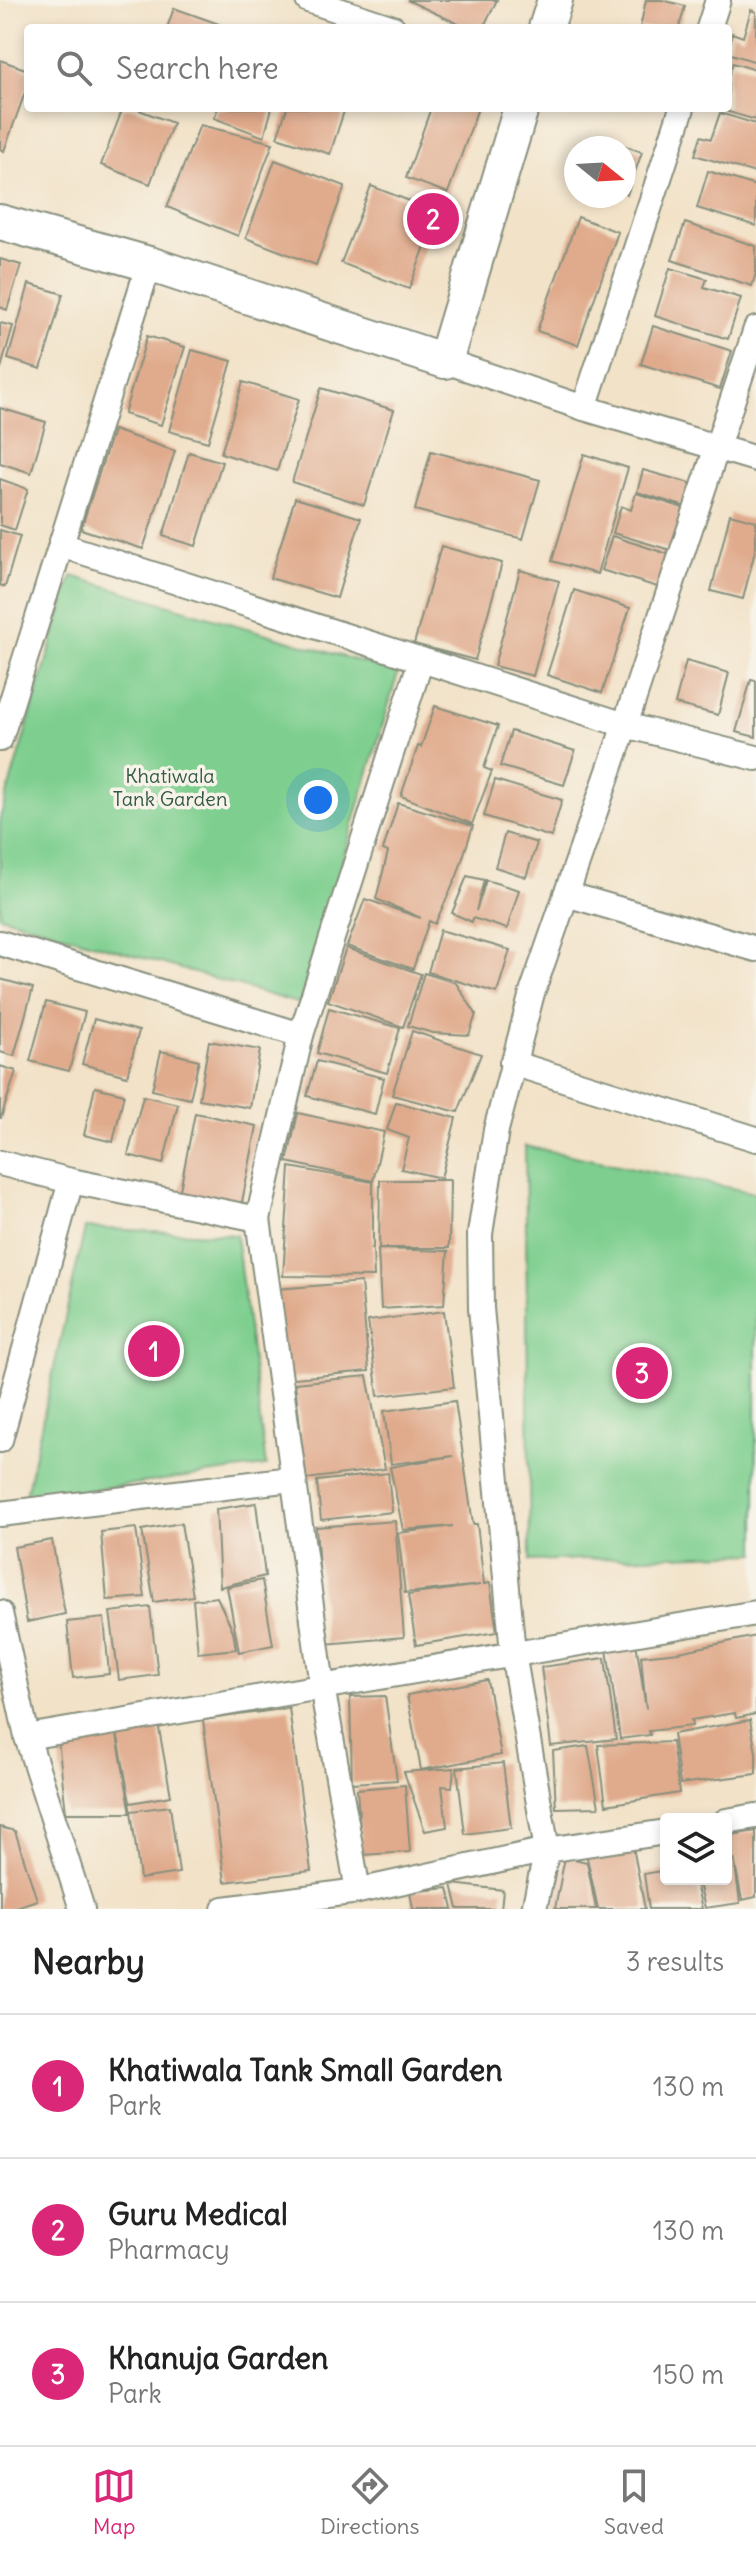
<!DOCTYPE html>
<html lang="en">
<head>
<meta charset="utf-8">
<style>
	body { margin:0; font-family:Delius,sans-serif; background:#f2f2f2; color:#222 }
	.controls { position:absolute; right:24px; bottom:24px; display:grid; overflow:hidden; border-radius:8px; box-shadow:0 4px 12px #0003 }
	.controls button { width:72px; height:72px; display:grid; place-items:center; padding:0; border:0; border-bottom:2px solid #e0e0e0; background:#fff; color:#222; font:40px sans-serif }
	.compass { position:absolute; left:564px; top:136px; width:72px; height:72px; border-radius:50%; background:#fff; box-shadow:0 4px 12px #0003; rotate:108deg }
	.you { position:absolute; left:318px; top:800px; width:28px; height:28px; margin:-20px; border:6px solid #fff; border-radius:50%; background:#1a73e8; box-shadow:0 0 0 12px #1a73e833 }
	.badge { display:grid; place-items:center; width:52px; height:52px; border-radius:50%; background:#db2777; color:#fff; font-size:26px; font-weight:700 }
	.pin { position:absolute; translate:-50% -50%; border:4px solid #fff; box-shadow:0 2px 8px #0006 }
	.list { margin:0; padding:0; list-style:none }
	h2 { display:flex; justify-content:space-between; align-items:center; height:104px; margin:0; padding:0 32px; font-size:34px }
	h2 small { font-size:26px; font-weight:400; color:#767676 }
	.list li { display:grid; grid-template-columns:52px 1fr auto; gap:24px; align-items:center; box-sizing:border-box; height:144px; padding:0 32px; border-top:2px solid #e0e0e0 }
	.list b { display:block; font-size:30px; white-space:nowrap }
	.list p { margin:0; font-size:26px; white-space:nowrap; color:#767676 }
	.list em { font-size:26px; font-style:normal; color:#767676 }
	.icon { flex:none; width:44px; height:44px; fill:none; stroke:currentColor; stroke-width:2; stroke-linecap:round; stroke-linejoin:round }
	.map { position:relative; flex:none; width:756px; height:1909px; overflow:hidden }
	.search { position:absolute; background:#fff; box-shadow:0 4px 12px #0003; left:24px; right:24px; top:24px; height:88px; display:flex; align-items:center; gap:20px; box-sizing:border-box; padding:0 28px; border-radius:8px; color:#767676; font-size:30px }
	.sheet { height:536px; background:#fff }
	nav { display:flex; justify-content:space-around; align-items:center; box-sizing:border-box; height:112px; border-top:2px solid #e0e0e0; background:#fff; font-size:22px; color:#767676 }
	nav a { display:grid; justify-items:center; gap:4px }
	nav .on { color:#db2777 }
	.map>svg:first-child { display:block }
	.green { fill:#7ecf8f; stroke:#4e8662; stroke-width:2 }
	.building { fill:#e0aa8c }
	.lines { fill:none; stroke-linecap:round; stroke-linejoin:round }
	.minor-casing { stroke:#88907e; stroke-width:28 }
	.secondary-casing { stroke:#88907e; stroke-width:38 }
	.minor { stroke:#fff; stroke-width:24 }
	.secondary { stroke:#fff; stroke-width:34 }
	.labels { text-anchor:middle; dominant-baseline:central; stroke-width:7; stroke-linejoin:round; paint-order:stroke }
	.park-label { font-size:20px; fill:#325a46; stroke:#f7f3e8 }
</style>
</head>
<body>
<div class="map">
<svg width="756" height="1909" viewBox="0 0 756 1909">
	<rect width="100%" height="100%" fill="#f7f3e8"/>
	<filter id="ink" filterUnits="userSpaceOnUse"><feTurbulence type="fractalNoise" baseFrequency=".0125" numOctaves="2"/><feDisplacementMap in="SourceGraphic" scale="16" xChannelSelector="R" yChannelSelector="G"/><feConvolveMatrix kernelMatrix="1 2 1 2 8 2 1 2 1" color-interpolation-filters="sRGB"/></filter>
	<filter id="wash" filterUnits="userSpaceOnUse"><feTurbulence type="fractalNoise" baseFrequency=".006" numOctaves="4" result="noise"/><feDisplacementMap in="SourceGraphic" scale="32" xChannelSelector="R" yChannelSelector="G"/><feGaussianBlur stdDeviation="1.8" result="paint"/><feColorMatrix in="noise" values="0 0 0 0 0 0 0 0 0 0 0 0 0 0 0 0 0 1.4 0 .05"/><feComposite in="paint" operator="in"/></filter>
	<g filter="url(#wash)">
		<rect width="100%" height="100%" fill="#f2e2c8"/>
		<g class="green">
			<polygon points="72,576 398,673 300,1004 0,916 0,818"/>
			<polygon points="525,1146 756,1193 756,1553 530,1561"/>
			<polygon points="85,1228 236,1235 266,1466 25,1499"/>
		</g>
		<g id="blocks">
			<g class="building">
				<polygon points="407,0 497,0 483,28 467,28"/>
				<polygon points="646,0 662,0 685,6 679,28 640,28"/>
				<polygon points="174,8 230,28 167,28"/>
				<polygon points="751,10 756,12 756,62 728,53 732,33 743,37"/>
				<polygon points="0,60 28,70 28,84 4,151 0,149"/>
				<polygon points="733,63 756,70 756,120 718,109 728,108 728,77"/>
				<polygon points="123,108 134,108 173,123 150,184 101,165"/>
				<polygon points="218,108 272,108 264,137 214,118"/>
				<polygon points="287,108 345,108 330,154 277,137"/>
				<polygon points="431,108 478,108 448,193 406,178"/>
				<polygon points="720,113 756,124 755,173 695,155 701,136 711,139"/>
				<polygon points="200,125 273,143 238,236 167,207"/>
				<polygon points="598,136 642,152 627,195 624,193 624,148 594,148"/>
				<polygon points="275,160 345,186 316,265 246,238"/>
				<polygon points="708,171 756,186 756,226 697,208"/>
				<polygon points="371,186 438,212 409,289 341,263"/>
				<polygon points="578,217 618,232 578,345 537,331"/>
				<polygon points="685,223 756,246 756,273 752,286 672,260"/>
				<polygon points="0,259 21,265 7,310 0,307"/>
				<polygon points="670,268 707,279 704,287 741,298 728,339 655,316"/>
				<polygon points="29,284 63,294 41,369 8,359"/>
				<polygon points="0,323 13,326 1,368 0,368"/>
				<polygon points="653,326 732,351 720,389 641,364"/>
				<polygon points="147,336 185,347 161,425 124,414"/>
				<polygon points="192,350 232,361 208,442 169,431"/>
				<polygon points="243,382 299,399 277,471 221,453"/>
				<polygon points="321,388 394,410 364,505 292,482"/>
				<polygon points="0,408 46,422 31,473 0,463"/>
				<polygon points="113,430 175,451 143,549 81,529"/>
				<polygon points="431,451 540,480 523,539 415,510"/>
				<polygon points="189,452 222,462 196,546 163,536"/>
				<polygon points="584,454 628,468 597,574 552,561"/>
				<polygon points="643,470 693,484 686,507 637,492"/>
				<polygon points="0,479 28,489 15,530 0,525"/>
				<polygon points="636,493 690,510 677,552 613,533 621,506 631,510"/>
				<polygon points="295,498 361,518 337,598 270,578"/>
				<polygon points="730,514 756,521 756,547 743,599 711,591"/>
				<polygon points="0,530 20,536 5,587 0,585"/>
				<polygon points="612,536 671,555 661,588 601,570"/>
				<polygon points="441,546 502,563 475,660 414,644"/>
				<polygon points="520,570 559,581 533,676 494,666"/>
				<polygon points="574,590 630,608 602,693 547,675"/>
				<polygon points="686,661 729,673 718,715 675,704"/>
				<polygon points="751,680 756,681 756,737 736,732"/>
				<polygon points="435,706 498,726 484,768 492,771 472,824 401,796 418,746 421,747"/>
				<polygon points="511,731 575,751 564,785 500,766"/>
				<polygon points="495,780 562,800 551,837 484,816"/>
				<polygon points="398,803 473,826 457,876 435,924 429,921 413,969 347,946 365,899 421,918 376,899 388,852 383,850"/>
				<polygon points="505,833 537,843 526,877 495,867"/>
				<polygon points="467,876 484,880 476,911 486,880 519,890 507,929 473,918 472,922 452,913"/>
				<polygon points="440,930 510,950 497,993 428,972"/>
				<polygon points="346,948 421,974 403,1027 328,1001"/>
				<polygon points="424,973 456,983 476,1014 469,1035 433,1033 408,1026"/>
				<polygon points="0,979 33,988 14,1056 0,1052"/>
				<polygon points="46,1002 85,1012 69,1071 30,1061"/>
				<polygon points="329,1008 400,1028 387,1073 317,1053"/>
				<polygon points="94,1019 139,1031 127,1076 82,1064"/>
				<polygon points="412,1031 481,1054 458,1112 392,1095"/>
				<polygon points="209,1041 260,1050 250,1108 199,1099"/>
				<polygon points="161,1051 199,1060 190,1099 152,1090"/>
				<polygon points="317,1061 384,1078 375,1114 307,1096"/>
				<polygon points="0,1066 16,1071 1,1118 0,1118"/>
				<polygon points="95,1087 124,1094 113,1142 84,1135"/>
				<polygon points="143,1096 178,1104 163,1164 128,1155"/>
				<polygon points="396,1102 456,1118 441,1178 401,1169 409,1138 387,1130"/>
				<polygon points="195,1113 257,1126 241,1207 179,1195"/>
				<polygon points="298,1113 384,1132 373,1181 287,1162"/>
				<polygon points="290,1167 373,1182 373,1248 370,1249 373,1249 374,1277 283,1276"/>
				<polygon points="380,1180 450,1180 449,1248 379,1248"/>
				<polygon points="378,1249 448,1251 444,1305 381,1309"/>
				<polygon points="361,1282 369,1371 284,1379 277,1289"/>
				<polygon points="444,1311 454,1387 378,1396 368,1321"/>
				<polygon points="367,1376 385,1469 306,1479 295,1383"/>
				<polygon points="455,1401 473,1524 477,1524 484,1584 490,1583 497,1632 416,1645 408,1595 480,1585 405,1593 398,1533 453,1526 403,1530 390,1467 453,1456 391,1464 384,1411"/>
				<polygon points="388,1473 392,1512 321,1520 317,1481"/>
				<polygon points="256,1503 265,1576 220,1587 216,1509"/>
				<polygon points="395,1521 404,1637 325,1644 316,1527"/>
				<polygon points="181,1523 193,1596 154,1602 142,1530"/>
				<polygon points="136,1528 145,1597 107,1600 101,1532"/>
				<polygon points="52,1540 65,1614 27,1622 14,1547"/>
				<polygon points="262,1580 273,1645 239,1652 227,1587"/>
				<polygon points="217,1597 233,1631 236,1649 198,1653 193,1600"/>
				<polygon points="150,1607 158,1675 119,1680 110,1612"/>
				<polygon points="104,1618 109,1674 73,1678 67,1622"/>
				<polygon points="756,1636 756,1714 736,1718 735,1713 691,1720 692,1726 649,1731 650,1735 620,1739 607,1649 636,1642 646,1709 641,1656 679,1652"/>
				<polygon points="605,1658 616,1739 551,1746 541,1667"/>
				<polygon points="487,1680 501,1755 421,1770 407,1695"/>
				<polygon points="385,1696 397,1780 352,1783 350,1697"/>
				<polygon points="289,1708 311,1871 225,1882 203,1720"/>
				<polygon points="750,1720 756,1753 756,1774 680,1784 673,1734"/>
				<polygon points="158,1723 171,1796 130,1803 117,1731"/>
				<polygon points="116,1730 131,1813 66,1813 58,1739"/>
				<polygon points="672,1742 679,1793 606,1805 598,1745"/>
				<polygon points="588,1746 599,1807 556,1808 553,1751"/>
				<polygon points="503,1763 511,1828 465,1834 457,1768"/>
				<polygon points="454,1768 452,1787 442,1786 447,1827 425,1831 404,1772"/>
				<polygon points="405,1785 410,1852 362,1855 357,1789"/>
				<polygon points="170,1806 179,1873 140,1879 131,1811"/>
				<polygon points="0,1827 15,1831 37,1900 10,1909 0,1909"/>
				<polygon points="756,1831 756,1897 742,1900 734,1858 740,1903 705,1908 698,1879 726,1879 726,1836"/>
				<polygon points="632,1842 645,1909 598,1909 586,1853"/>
				<polygon points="565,1857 587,1862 596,1909 555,1909"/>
				<polygon points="666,1870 666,1879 695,1879 702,1909 649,1909 644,1874"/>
				<polygon points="452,1884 503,1890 501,1909 458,1909"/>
				<polygon points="448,1888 453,1909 413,1909 410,1892"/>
			</g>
		</g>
	</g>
	<g filter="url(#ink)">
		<use href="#blocks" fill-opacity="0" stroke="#88907e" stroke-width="2"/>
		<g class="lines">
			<defs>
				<g id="minor">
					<polyline points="308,0 393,28"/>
					<polyline points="709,28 718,0"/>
					<polyline points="445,361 584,408 756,459"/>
					<polyline points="584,408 682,108"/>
					<polyline points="61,545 625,725 756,758"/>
					<polyline points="0,739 149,264"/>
					<polyline points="566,894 756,949"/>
					<polyline points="0,943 301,1035"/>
					<polyline points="512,1063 756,1139"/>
					<polyline points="0,1163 71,1181 258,1219"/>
					<polyline points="0,1440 71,1181"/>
					<polyline points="0,1514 292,1479"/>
					<polyline points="0,1613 27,1737 82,1909"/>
					<polyline points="27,1737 756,1613"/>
					<polyline points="726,1821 756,1816"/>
					<polyline points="358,1891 322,1686 258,1219 301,1035 421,660"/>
					<polyline points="224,1909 358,1891 547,1850 666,1832"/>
					<polyline points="534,1909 547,1850 513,1653 481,1308 480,1234 496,1130 532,993 625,725 756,329"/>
				</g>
				<g id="secondary">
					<polyline points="546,28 555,0"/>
					<polyline points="0,222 149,264 445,361 521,108"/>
				</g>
			</defs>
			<use href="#minor" class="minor-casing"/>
			<use href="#secondary" class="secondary-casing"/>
			<use href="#minor" class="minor"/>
			<use href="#secondary" class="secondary"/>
		</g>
	</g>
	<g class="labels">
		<g class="park-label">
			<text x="170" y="775">Khatiwala<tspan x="170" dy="23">Tank Garden</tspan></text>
		</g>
	</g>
</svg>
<div class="controls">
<button><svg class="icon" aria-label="layers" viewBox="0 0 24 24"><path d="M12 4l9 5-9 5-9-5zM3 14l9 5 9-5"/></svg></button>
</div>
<svg class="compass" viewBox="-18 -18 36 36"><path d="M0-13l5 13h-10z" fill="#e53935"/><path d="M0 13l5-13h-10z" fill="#767676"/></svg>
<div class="you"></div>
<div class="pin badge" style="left:154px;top:1351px">1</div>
<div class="pin badge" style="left:433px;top:219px">2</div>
<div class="pin badge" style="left:642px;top:1373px">3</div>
<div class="search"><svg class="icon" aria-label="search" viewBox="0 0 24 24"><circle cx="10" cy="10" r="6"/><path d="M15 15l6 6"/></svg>Search here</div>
</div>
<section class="sheet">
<h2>Nearby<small>3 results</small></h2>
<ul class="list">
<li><span class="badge">1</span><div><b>Khatiwala Tank Small Garden</b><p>Park</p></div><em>130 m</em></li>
<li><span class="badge">2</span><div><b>Guru Medical</b><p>Pharmacy</p></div><em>130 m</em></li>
<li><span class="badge">3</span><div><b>Khanuja Garden</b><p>Park</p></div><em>150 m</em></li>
</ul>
</section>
<nav>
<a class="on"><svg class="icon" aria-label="map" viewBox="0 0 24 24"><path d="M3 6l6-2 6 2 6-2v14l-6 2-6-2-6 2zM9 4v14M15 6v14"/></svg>Map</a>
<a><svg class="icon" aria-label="directions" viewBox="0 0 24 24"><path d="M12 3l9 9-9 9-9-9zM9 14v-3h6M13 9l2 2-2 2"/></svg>Directions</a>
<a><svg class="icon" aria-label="saved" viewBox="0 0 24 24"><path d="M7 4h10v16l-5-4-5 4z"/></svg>Saved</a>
</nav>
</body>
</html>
